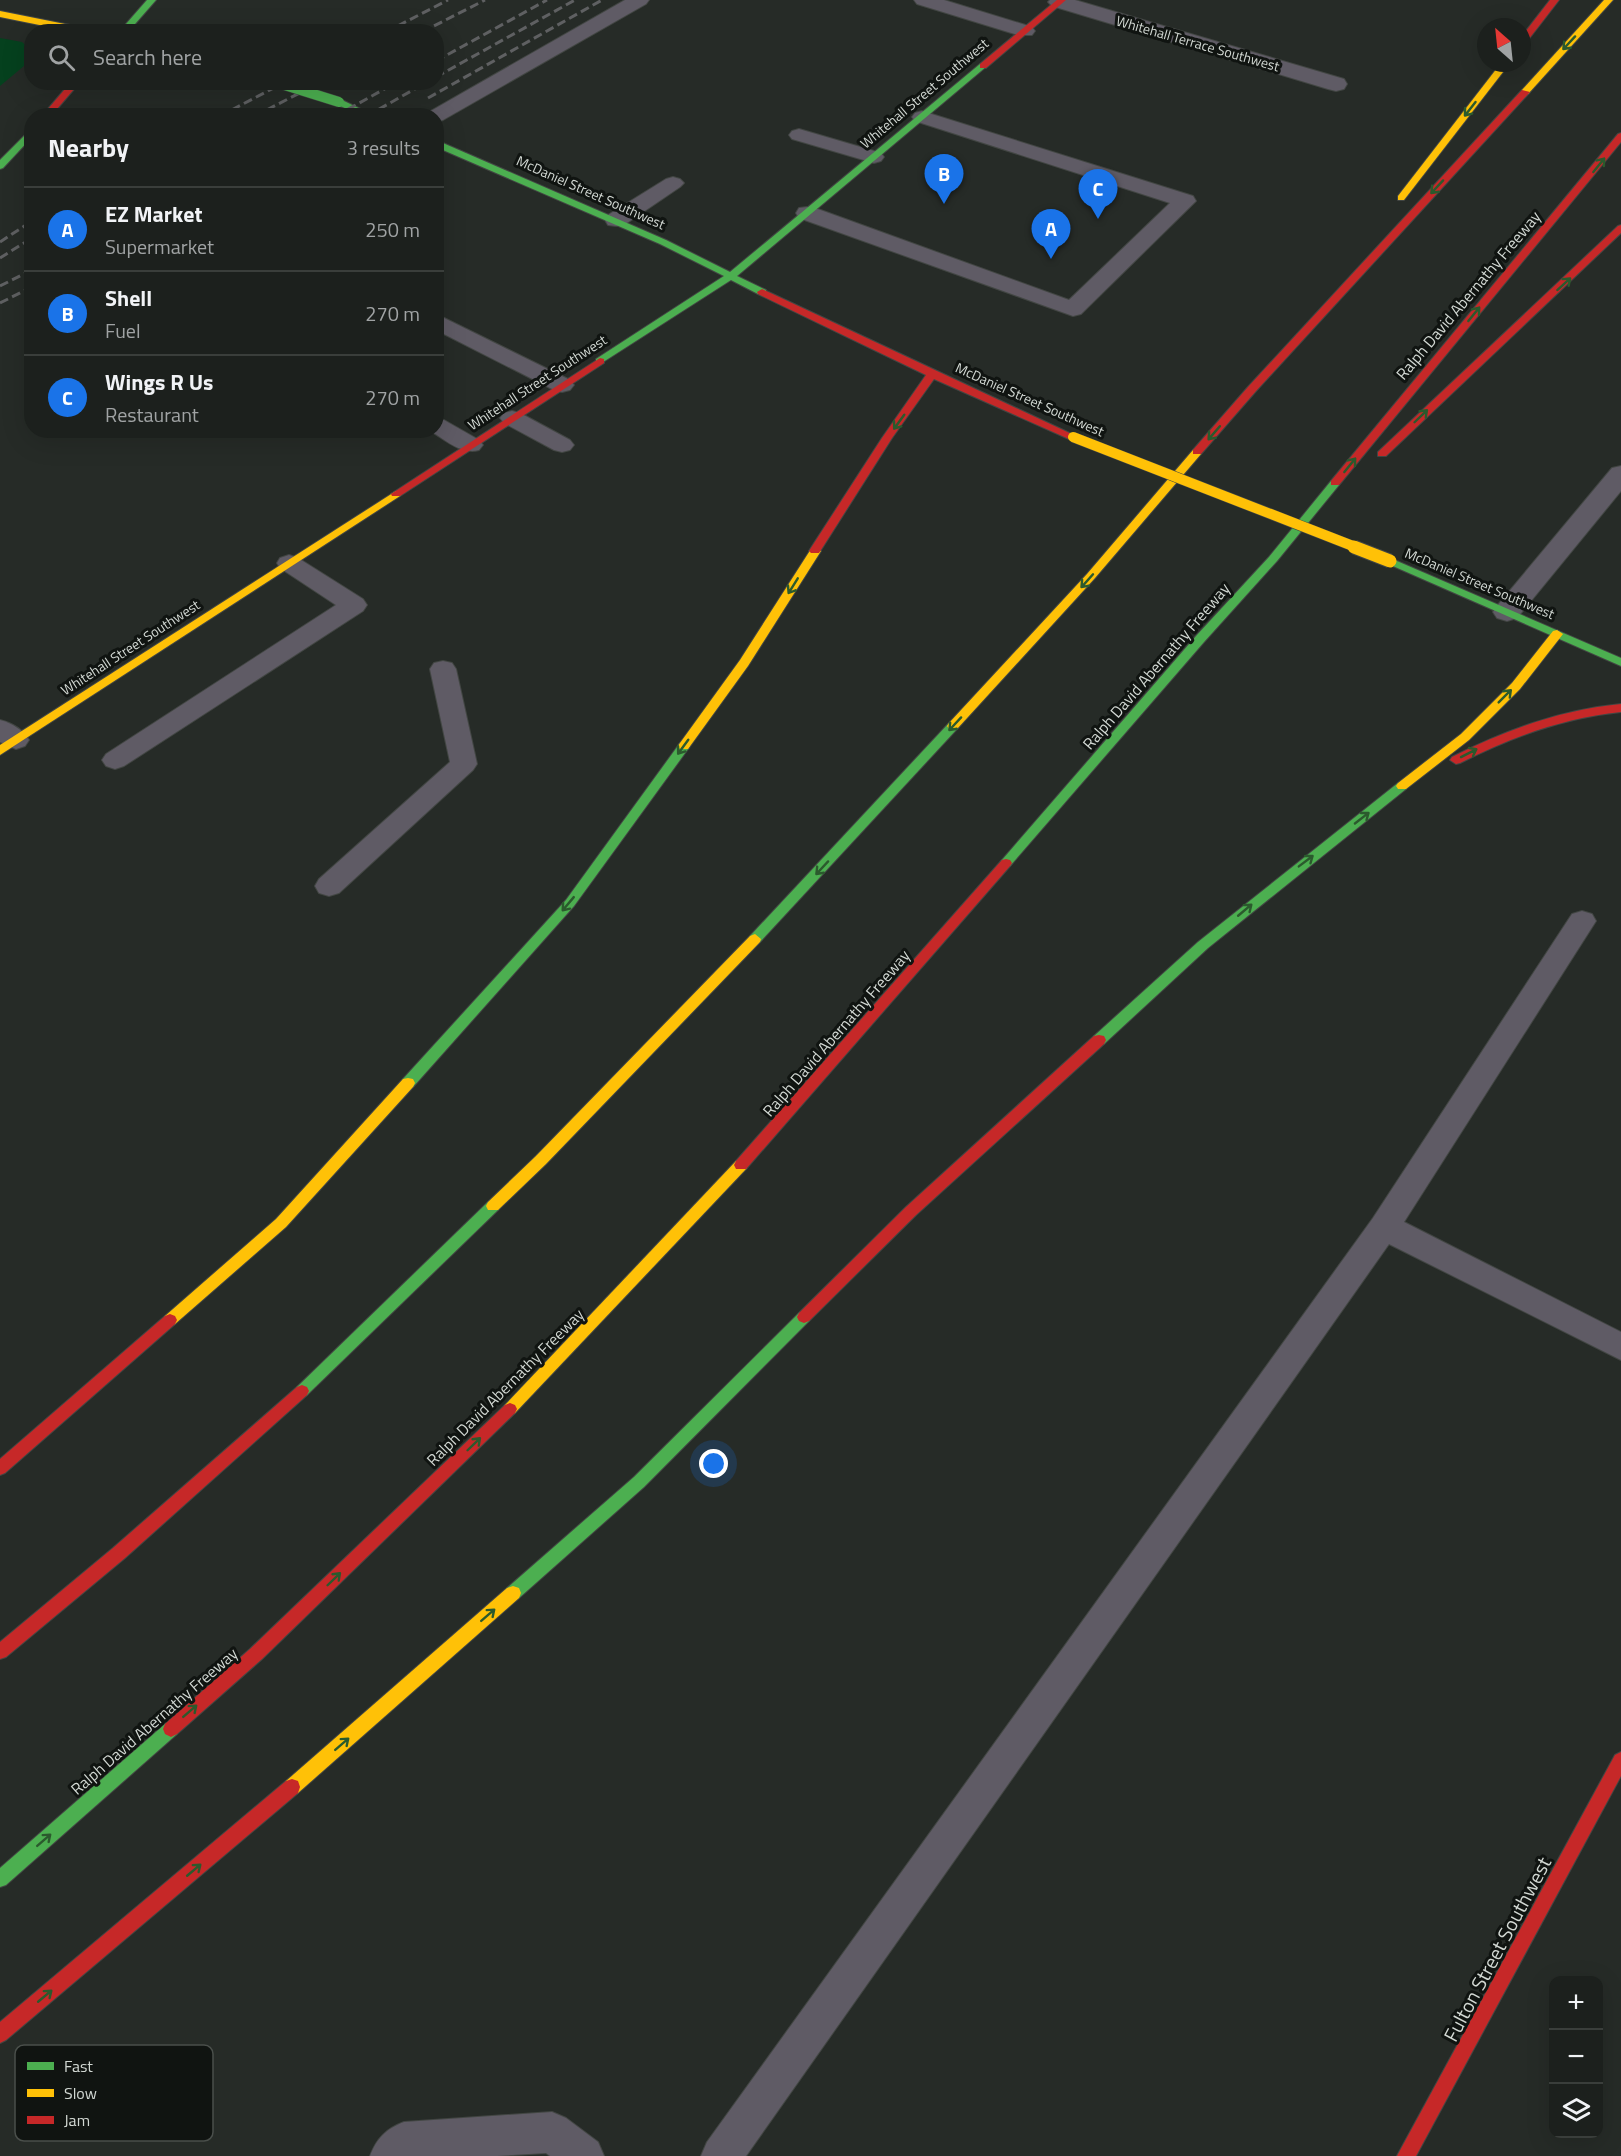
<!DOCTYPE html>
<html lang="en">
<head>
<meta charset="utf-8">
<style>
	body { margin:0; font-family:"Titillium Web",sans-serif; background:#292d2a; color:#f1f3f6 }
	.controls { position:absolute; right:18px; bottom:18px; display:grid; overflow:hidden; border-radius:12px; box-shadow:0 6px 24px #0002 }
	.controls button { width:54px; height:54px; display:grid; place-items:center; padding:0; border:0; border-bottom:2px solid #3a3e3b; background:#1c201d; color:#f1f3f6; font:30px sans-serif }
	.compass { position:absolute; left:1477px; top:18px; width:54px; height:54px; border-radius:50%; background:#1c201d; box-shadow:0 6px 24px #0002; rotate:333deg }
	.you { position:absolute; left:714px; top:1464px; width:21px; height:21px; margin:-15px; border:4px solid #fff; border-radius:50%; background:#1a73e8; box-shadow:0 0 0 9px #1a73e833 }
	.badge { display:grid; place-items:center; width:39px; height:39px; border-radius:50%; background:#1a73e8; color:#fff; font-size:20px; font-weight:700 }
	.pin { position:absolute; translate:-50% -50px; filter:drop-shadow(0 2px 3px #0008) }
	.pin::after { content:''; position:absolute; top:32px; width:21px; height:18px; background:inherit; clip-path:polygon(0 0,100% 0,50% 100%) }
	.list { margin:0; padding:0; list-style:none }
	h2 { display:flex; justify-content:space-between; align-items:center; height:78px; margin:0; padding:0 24px; font-size:26px }
	h2 small { font-size:20px; font-weight:400; color:#a0a3a4 }
	.list li { display:grid; grid-template-columns:39px 1fr auto; gap:18px; align-items:center; box-sizing:border-box; height:84px; padding:0 24px; border-top:2px solid #3a3e3b }
	.list b { display:block; font-size:22px; white-space:nowrap }
	.list p { margin:0; font-size:20px; white-space:nowrap; color:#a0a3a4 }
	.list em { font-size:20px; font-style:normal; color:#a0a3a4 }
	.icon { flex:none; width:33px; height:33px; fill:none; stroke:currentColor; stroke-width:2; stroke-linecap:round; stroke-linejoin:round }
	.map { position:relative; flex:none; width:1621px; height:2156px; overflow:hidden }
	.search { position:absolute; background:#1c201d; box-shadow:0 6px 24px #0002; left:24px; top:24px; width:420px; height:66px; display:flex; align-items:center; gap:15px; box-sizing:border-box; padding:0 21px; border-radius:24px; color:#a0a3a4; font-size:22px }
	.panel { position:absolute; background:#1c201d; box-shadow:0 6px 24px #0002; left:24px; top:108px; width:420px; height:330px; border-radius:24px }
	.map>svg:first-child { display:block }
	.green { fill:#05411e }
	.lines { fill:none; stroke-linecap:round; stroke-linejoin:round }
	.lane-casing { stroke:#424643; stroke-width:2 }
	.street-casing { stroke:#424643; stroke-width:2 }
	.fast-casing { stroke:#424643; stroke-width:2 }
	.slow-casing { stroke:#424643; stroke-width:2 }
	.jam-casing { stroke:#424643; stroke-width:2 }
	.lane { fill:#5f5b65; fill-rule:evenodd }
	.street { fill:#5f5b65; fill-rule:evenodd }
	.fast { fill:#4caf50; fill-rule:evenodd }
	.slow { fill:#ffc107; fill-rule:evenodd }
	.jam { fill:#c62828; fill-rule:evenodd }
	.rail { stroke:#5f6062; stroke-width:3; stroke-dasharray:9 4.5; stroke-linecap:butt }
	.fast-bridge-casing { stroke:#424643; stroke-width:11; stroke-linecap:butt }
	.slow-bridge-far1-casing { stroke:#424643; stroke-width:11; stroke-linecap:butt }
	.slow-bridge-casing { stroke:#424643; stroke-width:15; stroke-linecap:butt }
	.fast-bridge { stroke:#4caf50; stroke-width:10 }
	.slow-bridge-far1 { stroke:#ffc107; stroke-width:10 }
	.slow-bridge { stroke:#ffc107; stroke-width:13 }
	.oneway { stroke:#2b5a2d }
	.labels { text-anchor:middle; dominant-baseline:central; stroke-width:6; stroke-linejoin:round; paint-order:stroke }
	.far-street-label { font-size:14px; fill:#d2d8d3; stroke:#101411 }
	.street-label { font-size:16px; fill:#d2d8d3; stroke:#101411 }
	.near-street-label { font-size:20px; fill:#d2d8d3; stroke:#101411 }
	.key { fill:#101411; stroke:#4a4f4b; stroke-width:1.5 }
	.key-label { font-size:16px; fill:#d2d8d3 }
</style>
</head>
<body>
<div class="map">
<svg width="1621" height="2156" viewBox="0 0 1621 2156">
	<rect width="100%" height="100%" fill="#262b27"/>
	<polygon class="green" points="0,38 22,42 30,49 30,61 0,86"/>
	<g class="lines">
		<defs>
			<g id="lane">
				<polygon points="625,0 649,0 646,4 443,120 436,122 436,116 426,116 429,112"/>
				<polygon points="914,0 944,0 1032,27 1035,31 1032,35 1018,35 917,4"/>
				<polygon points="922,111 1193,196 1196,201 1081,314 1073,316 799,218 796,213 799,208 807,207 815,208 1069,300 1170,203 915,121 912,117 915,113"/>
				<polygon points="799,129 881,153 884,157 881,161 874,163 792,139 789,135 792,131"/>
				<polygon points="673,177 680,179 684,183 680,187 624,225 616,226 608,225 605,220 608,215 666,179"/>
				<polygon points="436,314 570,380 574,385 570,390 562,392 554,390 436,330"/>
				<polygon points="512,411 520,413 570,440 574,445 570,450 562,452 554,450 504,423 500,418 504,413"/>
				<path d="M436,418L444,420L479,440L483,445L479,450C461,455 444,439 429,430H436Z"/>
				<polygon points="289,555 298,558 363,599 367,605 363,611 124,766 115,769 106,766 102,760 106,754 336,605 280,568 277,563 280,558"/>
				<polygon points="443,661 452,663 456,669 477,764 473,770 339,893 329,896 319,893 315,886 319,879 450,762 430,669 434,663"/>
				<path d="M0,720C12,723 23,730 29,740L25,746L16,749L0,742Z"/>
				<polygon points="1582,911 1592,914 1596,921 1404,1222 1621,1332 1621,1360 1389,1244 746,2156 701,2156 707,2142 1373,1218 1572,914"/>
				<path d="M552,2112L566,2118L598,2142L604,2156H550L546,2153L497,2156H370C377,2138 386,2129 404,2122Z"/>
			</g>
			<g id="street">
				<polygon points="1050,0 1075,0 1344,79 1347,84 1344,89 1336,91 1328,89 1052,6 1048,2"/>
				<polygon points="1621,466 1621,491 1517,618 1507,621 1497,618 1493,612 1497,606 1612,468"/>
			</g>
			<g id="fast">
				<polygon points="147,0 156,0 128,32 119,32"/>
				<polygon points="980,64 987,66 737,276 766,290 766,294 758,294 731,280 600,364 596,363 596,359 724,276 660,244 436,147 436,140 666,240 730,272"/>
				<polygon points="336,100 342,100 375,116 362,116 336,104"/>
				<polygon points="32,128 32,137 3,168 0,169 0,160"/>
				<polygon points="1335,480 1339,481 1339,485 1277,561 1204,642 1010,866 1002,866 1000,863 1002,860 1196,636 1269,557 1331,481"/>
				<polygon points="1390,558 1621,658 1621,666 1386,563 1386,559"/>
				<polygon points="953,722 959,726 957,729 760,942 750,942 749,939 750,936 949,723"/>
				<polygon points="684,742 688,743 690,746 688,749 574,906 413,1087 403,1087 401,1083 403,1079 566,900 680,743"/>
				<polygon points="1402,782 1408,786 1406,789 1208,948 1104,1044 1094,1044 1092,1040 1094,1036 1198,942 1398,783"/>
				<polygon points="493,1200 498,1202 500,1206 498,1210 307,1395 302,1397 297,1395 295,1391 297,1387 488,1202"/>
				<polygon points="804,1311 809,1313 811,1317 809,1321 644,1487 519,1598 513,1600 507,1598 505,1593 507,1588 634,1477 799,1313"/>
				<polygon points="171,1721 177,1724 179,1729 177,1734 6,1885 0,1887 0,1868 165,1724"/>
			</g>
			<g id="slow">
				<polygon points="1604,0 1613,0 1528,94 1522,94 1522,90"/>
				<polygon points="0,11 90,29 94,32 74,32 0,17"/>
				<polygon points="1501,63 1510,63 1404,200 1398,200 1398,196"/>
				<polygon points="1197,449 1201,450 1201,454 1095,578 957,729 949,729 947,726 949,723 1087,574 1193,450"/>
				<polygon points="396,491 401,494 400,496 0,755 0,745"/>
				<polygon points="815,548 821,551 748,666 688,749 680,749 678,746 680,743 740,660 811,549"/>
				<polygon points="1557,630 1563,634 1520,689 1469,740 1406,789 1398,789 1396,786 1398,783 1461,734 1512,683 1553,631"/>
				<polygon points="755,934 761,939 760,942 546,1164 498,1210 488,1210 486,1206 488,1202 536,1156 750,936"/>
				<polygon points="408,1078 413,1079 415,1083 413,1087 286,1227 175,1324 170,1326 165,1324 163,1320 165,1316 276,1219 403,1079"/>
				<polygon points="741,1160 746,1161 748,1165 746,1169 515,1413 510,1415 505,1413 503,1409 505,1405 736,1161"/>
				<polygon points="513,1586 519,1588 521,1593 519,1598 298,1793 292,1795 286,1793 284,1787 286,1781 507,1588"/>
			</g>
			<g id="jam">
				<polygon points="1057,0 1066,0 986,68 980,68 980,64"/>
				<polygon points="1550,0 1559,0 1525,44 1522,45 1522,36"/>
				<polygon points="71,82 80,82 51,116 42,116"/>
				<polygon points="1522,90 1530,92 1256,391 1201,454 1193,454 1193,450 1248,387"/>
				<polygon points="1621,133 1621,142 1339,485 1331,485 1331,481 1618,134"/>
				<polygon points="1621,225 1621,233 1386,456 1378,456 1378,452 1618,226"/>
				<polygon points="762,289 1078,437 1077,439 1069,439 934,379 892,438 819,553 811,553 809,551 882,438 926,375 758,294 757,292"/>
				<polygon points="600,358 604,359 604,363 400,496 392,496 391,494"/>
				<path d="M1621,704V712C1563,718 1512,737 1460,763L1456,764L1450,760L1452,757C1506,730 1560,710 1621,704Z"/>
				<polygon points="1006,859 1010,860 1012,863 1010,866 746,1169 736,1169 734,1165 736,1161 1002,860"/>
				<polygon points="1099,1035 1104,1036 1106,1040 1104,1044 916,1215 809,1321 804,1323 799,1321 797,1317 799,1313 906,1207 1094,1036"/>
				<polygon points="170,1314 175,1316 177,1320 175,1324 5,1473 0,1475 0,1459 165,1316"/>
				<polygon points="302,1385 307,1387 309,1391 307,1395 125,1558 6,1657 0,1659 0,1642 113,1548 297,1387"/>
				<polygon points="510,1403 515,1405 517,1409 515,1413 262,1659 177,1734 171,1737 165,1734 163,1729 165,1724 250,1649 505,1405"/>
				<polygon points="1621,1752 1621,1776 1416,2156 1397,2156 1615,1755"/>
				<polygon points="292,1779 298,1781 300,1787 298,1793 6,2040 0,2043 0,2022 286,1781"/>
			</g>
		</defs>
		<use href="#lane" class="lane-casing"/>
		<use href="#street" class="street-casing"/>
		<use href="#fast" class="fast-casing"/>
		<use href="#slow" class="slow-casing"/>
		<use href="#jam" class="jam-casing"/>
		<use href="#lane" class="lane"/>
		<use href="#street" class="street"/>
		<use href="#fast" class="fast"/>
		<use href="#slow" class="slow"/>
		<use href="#jam" class="jam"/>
		<g class="rail">
			<polyline points="386,32 448,0"/>
			<polyline points="422,32 485,0"/>
			<polyline points="436,61 547,0"/>
			<polyline points="436,77 575,0"/>
			<polyline points="428,98 602,0"/>
			<polyline points="220,116 285,82"/>
			<polyline points="255,116 321,82"/>
			<polyline points="336,116 397,82"/>
			<polyline points="367,116 427,82"/>
			<polyline points="0,242 32,221"/>
			<polyline points="0,258 32,238"/>
			<polyline points="0,286 32,270"/>
			<polyline points="0,303 32,287"/>
		</g>
		<defs>
			<polyline id="fast-bridge" points="275,82 339,102"/>
			<polyline id="slow-bridge-far1" points="1073,437 1358,548"/>
			<polyline id="slow-bridge" points="1354,547 1390,561"/>
		</defs>
		<use href="#fast-bridge" class="fast-bridge-casing"/>
		<use href="#slow-bridge-far1" class="slow-bridge-far1-casing"/>
		<use href="#slow-bridge" class="slow-bridge-casing"/>
		<use href="#fast-bridge" class="fast-bridge"/>
		<use href="#slow-bridge-far1" class="slow-bridge-far1"/>
		<use href="#slow-bridge" class="slow-bridge"/>
	</g>
	<defs><path id="oneway-shaft" d="M-6 0H5M1.5-3L5.5 0L1.5 3" fill="none" stroke-width="1.6" stroke-linecap="round" stroke-linejoin="round" transform="scale(1.5)"/></defs>
	<g class="oneway">
		<use href="#oneway-shaft" transform="translate(1569 43) rotate(133)"/>
		<use href="#oneway-shaft" transform="translate(1470 109) rotate(128)"/>
		<use href="#oneway-shaft" transform="translate(1599 165) rotate(-51)"/>
		<use href="#oneway-shaft" transform="translate(1437 187) rotate(133)"/>
		<use href="#oneway-shaft" transform="translate(1564 284) rotate(-42)"/>
		<use href="#oneway-shaft" transform="translate(1474 314) rotate(-51)"/>
		<use href="#oneway-shaft" transform="translate(1421 416) rotate(-44)"/>
		<use href="#oneway-shaft" transform="translate(899 422) rotate(126)"/>
		<use href="#oneway-shaft" transform="translate(1214 433) rotate(131)"/>
		<use href="#oneway-shaft" transform="translate(1350 465) rotate(-51)"/>
		<use href="#oneway-shaft" transform="translate(1087 581) rotate(132)"/>
		<use href="#oneway-shaft" transform="translate(793 586) rotate(122)"/>
		<use href="#oneway-shaft" transform="translate(1505 696) rotate(-45)"/>
		<use href="#oneway-shaft" transform="translate(955 724) rotate(133)"/>
		<use href="#oneway-shaft" transform="translate(683 747) rotate(126)"/>
		<use href="#oneway-shaft" transform="translate(1469 753) rotate(-27)"/>
		<use href="#oneway-shaft" transform="translate(1362 818) rotate(-38)"/>
		<use href="#oneway-shaft" transform="translate(1306 861) rotate(-37)"/>
		<use href="#oneway-shaft" transform="translate(822 868) rotate(133)"/>
		<use href="#oneway-shaft" transform="translate(568 904) rotate(130)"/>
		<use href="#oneway-shaft" transform="translate(1245 910) rotate(-40)"/>
		<use href="#oneway-shaft" transform="translate(474 1444) rotate(-44)"/>
		<use href="#oneway-shaft" transform="translate(334 1579) rotate(-44)"/>
		<use href="#oneway-shaft" transform="translate(488 1615) rotate(-41)"/>
		<use href="#oneway-shaft" transform="translate(190 1711) rotate(-41)"/>
		<use href="#oneway-shaft" transform="translate(342 1744) rotate(-41)"/>
		<use href="#oneway-shaft" transform="translate(44 1840) rotate(-41)"/>
		<use href="#oneway-shaft" transform="translate(194 1870) rotate(-40)"/>
		<use href="#oneway-shaft" transform="translate(45 1996) rotate(-40)"/>
	</g>
	<g class="labels">
		<g class="far-street-label">
			<text transform="translate(1198 43) rotate(16)">Whitehall Terrace Southwest</text>
			<text transform="translate(924 93) rotate(-40)">Whitehall Street Southwest</text>
			<text transform="translate(591 192) rotate(24)">McDaniel Street Southwest</text>
			<text transform="translate(537 382) rotate(-33)">Whitehall Street Southwest</text>
			<text transform="translate(1030 399) rotate(24)">McDaniel Street Southwest</text>
			<text transform="translate(1480 583) rotate(23)">McDaniel Street Southwest</text>
			<text transform="translate(130 647) rotate(-33)">Whitehall Street Southwest</text>
		</g>
		<g class="street-label">
			<text transform="translate(1468 295) rotate(-50)">Ralph David Abernathy Freeway</text>
			<text transform="translate(1156 666) rotate(-49)">Ralph David Abernathy Freeway</text>
			<text transform="translate(836 1033) rotate(-49)">Ralph David Abernathy Freeway</text>
			<text transform="translate(505 1387) rotate(-45)">Ralph David Abernathy Freeway</text>
			<text transform="translate(154 1721) rotate(-41)">Ralph David Abernathy Freeway</text>
		</g>
		<g class="near-street-label">
			<text transform="translate(1497 1949) rotate(-62)">Fulton Street Southwest</text>
		</g>
	</g>
	<rect x="15" y="2045" width="198" height="96" rx="9" class="key"/>
	<rect x="27" y="2062" width="27" height="8" fill="#4caf50"/>
	<rect x="27" y="2089" width="27" height="8" fill="#ffc107"/>
	<rect x="27" y="2116" width="27" height="8" fill="#c62828"/>
	<g class="key-label">
		<text x="64" y="2072">Fast</text>
		<text x="64" y="2099">Slow</text>
		<text x="64" y="2126">Jam</text>
	</g>
</svg>
<div class="controls">
<button>+</button>
<button>−</button>
<button><svg class="icon" aria-label="layers" viewBox="0 0 24 24"><path d="M12 4l9 5-9 5-9-5zM3 14l9 5 9-5"/></svg></button>
</div>
<svg class="compass" viewBox="-18 -18 36 36"><path d="M0-13l5 13h-10z" fill="#e53935"/><path d="M0 13l5-13h-10z" fill="#a0a3a4"/></svg>
<div class="you"></div>
<div class="pin badge" style="left:1051px;top:259px">A</div>
<div class="pin badge" style="left:944px;top:204px">B</div>
<div class="pin badge" style="left:1098px;top:219px">C</div>
<div class="search"><svg class="icon" aria-label="search" viewBox="0 0 24 24"><circle cx="10" cy="10" r="6"/><path d="M15 15l6 6"/></svg>Search here</div>
<section class="panel">
<h2>Nearby<small>3 results</small></h2>
<ul class="list">
<li><span class="badge">A</span><div><b>EZ Market</b><p>Supermarket</p></div><em>250 m</em></li>
<li><span class="badge">B</span><div><b>Shell</b><p>Fuel</p></div><em>270 m</em></li>
<li><span class="badge">C</span><div><b>Wings R Us</b><p>Restaurant</p></div><em>270 m</em></li>
</ul>
</section>
</div>
</body>
</html>
